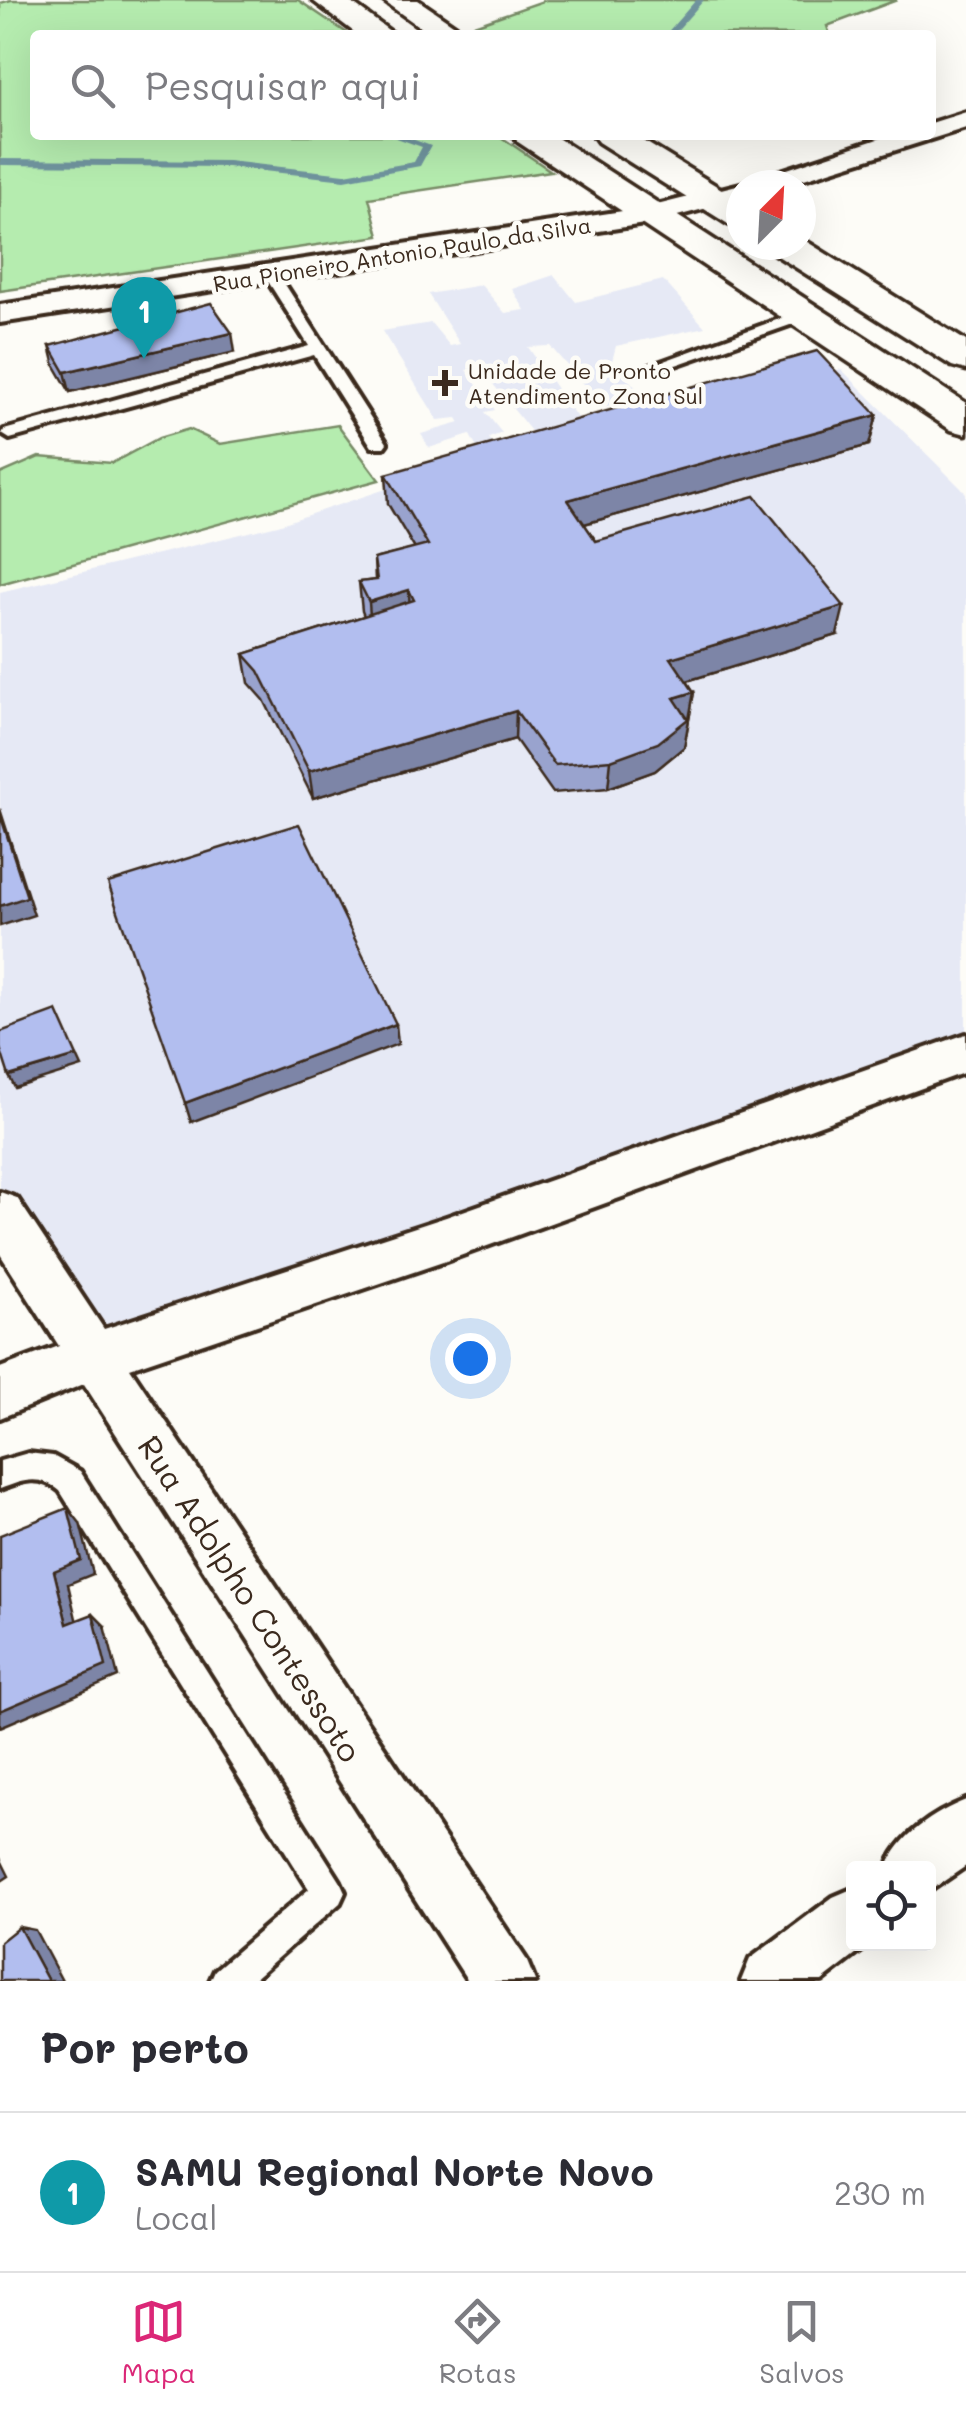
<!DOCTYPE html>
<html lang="pt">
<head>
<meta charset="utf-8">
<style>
	body { margin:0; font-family:Mali,sans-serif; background:#f2f2f3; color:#2b2b33 }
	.controls { position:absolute; right:30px; bottom:30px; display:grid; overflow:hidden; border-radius:10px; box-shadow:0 10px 40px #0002 }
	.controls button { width:90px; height:90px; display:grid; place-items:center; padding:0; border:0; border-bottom:2px solid #e1e1e2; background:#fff; color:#2b2b33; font:50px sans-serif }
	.compass { position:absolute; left:726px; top:170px; width:90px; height:90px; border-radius:50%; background:#fff; box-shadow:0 10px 40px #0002; rotate:24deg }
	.you { position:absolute; left:470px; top:1358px; width:35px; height:35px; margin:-25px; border:8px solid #fff; border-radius:50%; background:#1a73e8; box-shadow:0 0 0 15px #1a73e833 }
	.badge { display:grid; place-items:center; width:65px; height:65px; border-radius:50%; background:#db2777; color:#fff; font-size:32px; font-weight:700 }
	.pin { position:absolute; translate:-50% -82px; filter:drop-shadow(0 2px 5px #0008) }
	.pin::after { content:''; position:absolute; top:52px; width:35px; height:30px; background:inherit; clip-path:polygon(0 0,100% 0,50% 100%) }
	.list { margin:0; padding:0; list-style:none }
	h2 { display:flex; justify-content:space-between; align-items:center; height:130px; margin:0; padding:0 40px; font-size:42px }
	h2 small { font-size:32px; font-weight:400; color:#7c7c81 }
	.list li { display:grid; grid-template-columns:65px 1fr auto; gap:30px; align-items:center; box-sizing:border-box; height:160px; padding:0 40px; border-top:2px solid #e1e1e2 }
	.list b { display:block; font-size:38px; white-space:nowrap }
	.list p { margin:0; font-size:32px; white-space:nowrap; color:#7c7c81 }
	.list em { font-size:32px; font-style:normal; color:#7c7c81 }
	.icon { flex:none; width:55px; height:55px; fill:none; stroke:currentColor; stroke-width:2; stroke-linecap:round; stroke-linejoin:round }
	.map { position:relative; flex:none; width:966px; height:1981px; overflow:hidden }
	.search { position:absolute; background:#fff; box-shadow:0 10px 40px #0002; left:30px; right:30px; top:30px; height:110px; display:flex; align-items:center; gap:25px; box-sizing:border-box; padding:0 35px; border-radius:10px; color:#7c7c81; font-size:38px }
	.sheet { height:290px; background:#fff }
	nav { display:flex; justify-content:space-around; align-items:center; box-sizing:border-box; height:140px; border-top:2px solid #e1e1e2; background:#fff; font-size:28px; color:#7c7c81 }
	nav a { display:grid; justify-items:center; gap:5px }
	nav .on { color:#db2777 }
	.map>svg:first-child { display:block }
	.built { fill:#e6e9f5 }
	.green { fill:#b5ecaf; stroke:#788b66; stroke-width:2.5 }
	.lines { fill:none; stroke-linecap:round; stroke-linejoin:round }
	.stream { fill:#6f949e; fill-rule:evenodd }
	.service-casing { stroke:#3b2a1e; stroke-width:8 }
	.minor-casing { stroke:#3b2a1e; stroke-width:8 }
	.secondary-casing { stroke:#3b2a1e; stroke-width:7 }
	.service { fill:#fdfcf7; fill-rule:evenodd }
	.minor { fill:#fdfcf7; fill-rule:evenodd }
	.secondary { fill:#fdfcf7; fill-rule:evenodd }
	.wall { fill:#99a3ce; stroke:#3b2a1e; stroke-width:2.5 }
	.shaded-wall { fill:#7d85a7; stroke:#3b2a1e; stroke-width:2.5 }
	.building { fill:#b2beef; stroke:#3b2a1e; stroke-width:2.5 }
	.poi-dot { fill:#3b2a1e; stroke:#fdfcf7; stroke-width:4 }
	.labels { text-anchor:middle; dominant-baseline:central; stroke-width:9; stroke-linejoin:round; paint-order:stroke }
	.far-street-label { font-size:22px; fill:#3b2a1e; stroke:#fdfcf7 }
	.far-poi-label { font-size:22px; fill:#3b2a1e; stroke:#fdfcf7; text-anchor:start }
	.near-street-label { font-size:32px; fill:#3b2a1e; stroke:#fdfcf7 }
</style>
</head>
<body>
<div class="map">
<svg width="966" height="1981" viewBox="0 0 966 1981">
	<rect width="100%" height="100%" fill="#fdfcf7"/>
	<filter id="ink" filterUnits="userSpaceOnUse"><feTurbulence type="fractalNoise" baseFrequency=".01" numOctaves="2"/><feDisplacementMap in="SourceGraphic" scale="20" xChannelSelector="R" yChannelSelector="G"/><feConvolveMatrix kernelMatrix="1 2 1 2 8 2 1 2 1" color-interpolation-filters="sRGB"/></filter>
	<g filter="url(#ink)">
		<polygon class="built" points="554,275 576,302 663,280 705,327 616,346 612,361 643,396 603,407 550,346 528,347 580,422 535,436 480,368 466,370 495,410 485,412 502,433 489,438 502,459 841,369 966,493 966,1053 92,1357 0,1213 0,592 278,525 383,490 485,463 470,435 429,448 421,434 460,423 457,418 438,420 382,331 431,323 450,346 460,344 428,294 481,285 505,313 525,310 512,289"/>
		<g class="green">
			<polygon points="11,0 298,0 350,35 35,35 35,135 498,135 551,171 369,198 379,236 0,291 0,3"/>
			<polygon points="546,0 897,0 827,26 830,35 451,33"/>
			<polygon points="338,425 379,480 0,584 0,474 39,457 112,463 159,438 189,429 220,444"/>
		</g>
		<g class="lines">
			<g class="stream">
				<polygon points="696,0 704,0 673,35 665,35"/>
				<polygon points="388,135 401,135 431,146 420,166 345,180 228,167 0,165 0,159 228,161 345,174 414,162 422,147"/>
			</g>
			<defs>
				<g id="service">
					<polygon points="272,270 277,272 387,443 384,447 372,447 314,355 10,439 2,434 4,430 309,346 264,275"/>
					<polygon points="804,310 812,315 810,318 653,373 639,370"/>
					<path d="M28,1453L53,1456L80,1471L340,1881L345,1892L340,1903L251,1981H210L215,1970L309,1889L60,1491C40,1474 23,1480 0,1489V1461Z"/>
				</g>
				<g id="minor">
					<polygon points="966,112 966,128 785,185 741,185 741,199 651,223 0,323 0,305 649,207 745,183 890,135 931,135 931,123"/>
					<polygon points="966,1034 966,1072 446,1261 130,1368 526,1959 535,1981 468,1981 84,1384 0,1418 0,1368 59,1346 0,1254 0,1192 17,1198 104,1329 446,1217"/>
					<path d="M966,1800V1866L928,1892V1868H887C898,1836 934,1813 966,1800Z"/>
					<polygon points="854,1888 854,1944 870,1944 822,1981 741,1981 750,1959 833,1897"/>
				</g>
				<g id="secondary">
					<polygon points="312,0 348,0 395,35 358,35"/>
					<polygon points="382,0 418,0 469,35 431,35"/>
					<polygon points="513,135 553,135 966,403 966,434 951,430 518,142"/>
					<polygon points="593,135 634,135 741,201 741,227 728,224 598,142"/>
					<polygon points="801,238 966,341 966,370 952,366 773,253 768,245 801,245"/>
				</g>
			</defs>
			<use href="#service" class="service-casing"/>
			<use href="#minor" class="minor-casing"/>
			<use href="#secondary" class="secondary-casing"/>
			<use href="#service" class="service"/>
			<use href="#minor" class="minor"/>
			<use href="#secondary" class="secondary"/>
		</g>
		<g class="wall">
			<polygon points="50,346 235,352 70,392 55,366"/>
			<polygon points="877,415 869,445 584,524 596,541 837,635 687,681 694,692 684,747 655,771 608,788 553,793 515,739 313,798 264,700 249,683 244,654 364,616 362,611 359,582 375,580 374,559 415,549 388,504 386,474"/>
		</g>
		<g class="shaded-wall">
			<polygon points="232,333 235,352 70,392 65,372"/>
			<polygon points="877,415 869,445 566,529 568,500"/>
			<polygon points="409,590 410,619 371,631 369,602"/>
			<polygon points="844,606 837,635 667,687 671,658"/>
			<polygon points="694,692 684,747 655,771 608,788 611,760 674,698"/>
			<polygon points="516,711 515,739 313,798 309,771"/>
			<polygon points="0,809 34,915 0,926"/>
			<polygon points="396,1024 398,1044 191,1122 185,1103"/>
			<polygon points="77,1056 82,1067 15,1088 9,1076"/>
			<polygon points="68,1508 80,1523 93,1574 68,1584 80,1636 67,1624 54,1571"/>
			<polygon points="93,1614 105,1626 118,1677 0,1727 0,1711"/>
			<polygon points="0,1858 9,1876 0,1882"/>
			<polygon points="19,1927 35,1930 62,1981 48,1981"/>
		</g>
		<g class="building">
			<polygon points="211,303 232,333 65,372 50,346"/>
			<polygon points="817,351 877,415 568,500 596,541 755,496 844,606 671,658 694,692 674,698 688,719 658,743 611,760 555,765 516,711 309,771 259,671 244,654 414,600 409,590 369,602 359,582 377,580 374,559 428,545 386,474"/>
			<polygon points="0,814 27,897 0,906"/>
			<polygon points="299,824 396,1024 185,1103 108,883"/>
			<polygon points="57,1011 77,1056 9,1076 0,1048 0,1032"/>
			<polygon points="68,1508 81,1560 54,1571 67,1624 93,1614 106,1666 0,1711 0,1535"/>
			<polygon points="19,1927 48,1981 0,1981 0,1942"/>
		</g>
	</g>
	<path class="poi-dot" d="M440 368h10v10h10v10h-10v10h-10v-10h-10v-10h10z"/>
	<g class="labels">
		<g class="far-street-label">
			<text transform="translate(402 254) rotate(-9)">Rua Pioneiro Antonio Paulo da Silva</text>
		</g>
		<g class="far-poi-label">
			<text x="468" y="370">Unidade de Pronto<tspan x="468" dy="25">Atendimento Zona Sul</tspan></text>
		</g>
		<g class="near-street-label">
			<text transform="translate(251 1598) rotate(57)">Rua Adolpho Contessoto</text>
		</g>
	</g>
</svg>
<div class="controls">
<button><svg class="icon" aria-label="locate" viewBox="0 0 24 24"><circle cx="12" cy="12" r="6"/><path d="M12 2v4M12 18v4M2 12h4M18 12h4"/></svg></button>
</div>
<svg class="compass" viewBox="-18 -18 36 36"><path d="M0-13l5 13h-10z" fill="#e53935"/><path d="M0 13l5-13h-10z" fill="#7c7c81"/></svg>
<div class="you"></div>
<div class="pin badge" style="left:144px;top:359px;background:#0f9aa8">1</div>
<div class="search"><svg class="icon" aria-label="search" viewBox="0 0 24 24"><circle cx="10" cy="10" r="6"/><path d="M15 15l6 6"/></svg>Pesquisar aqui</div>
</div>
<section class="sheet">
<h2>Por perto<small></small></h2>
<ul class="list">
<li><span class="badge" style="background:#0f9aa8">1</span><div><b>SAMU Regional Norte Novo</b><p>Local</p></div><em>230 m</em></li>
</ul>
</section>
<nav>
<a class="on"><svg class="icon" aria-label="map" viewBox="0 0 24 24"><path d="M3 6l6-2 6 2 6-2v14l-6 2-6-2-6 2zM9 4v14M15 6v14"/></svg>Mapa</a>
<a><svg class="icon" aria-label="directions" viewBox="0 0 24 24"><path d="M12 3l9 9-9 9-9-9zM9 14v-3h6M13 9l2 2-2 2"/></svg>Rotas</a>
<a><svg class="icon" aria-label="saved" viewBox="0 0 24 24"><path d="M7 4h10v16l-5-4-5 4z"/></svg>Salvos</a>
</nav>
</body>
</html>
